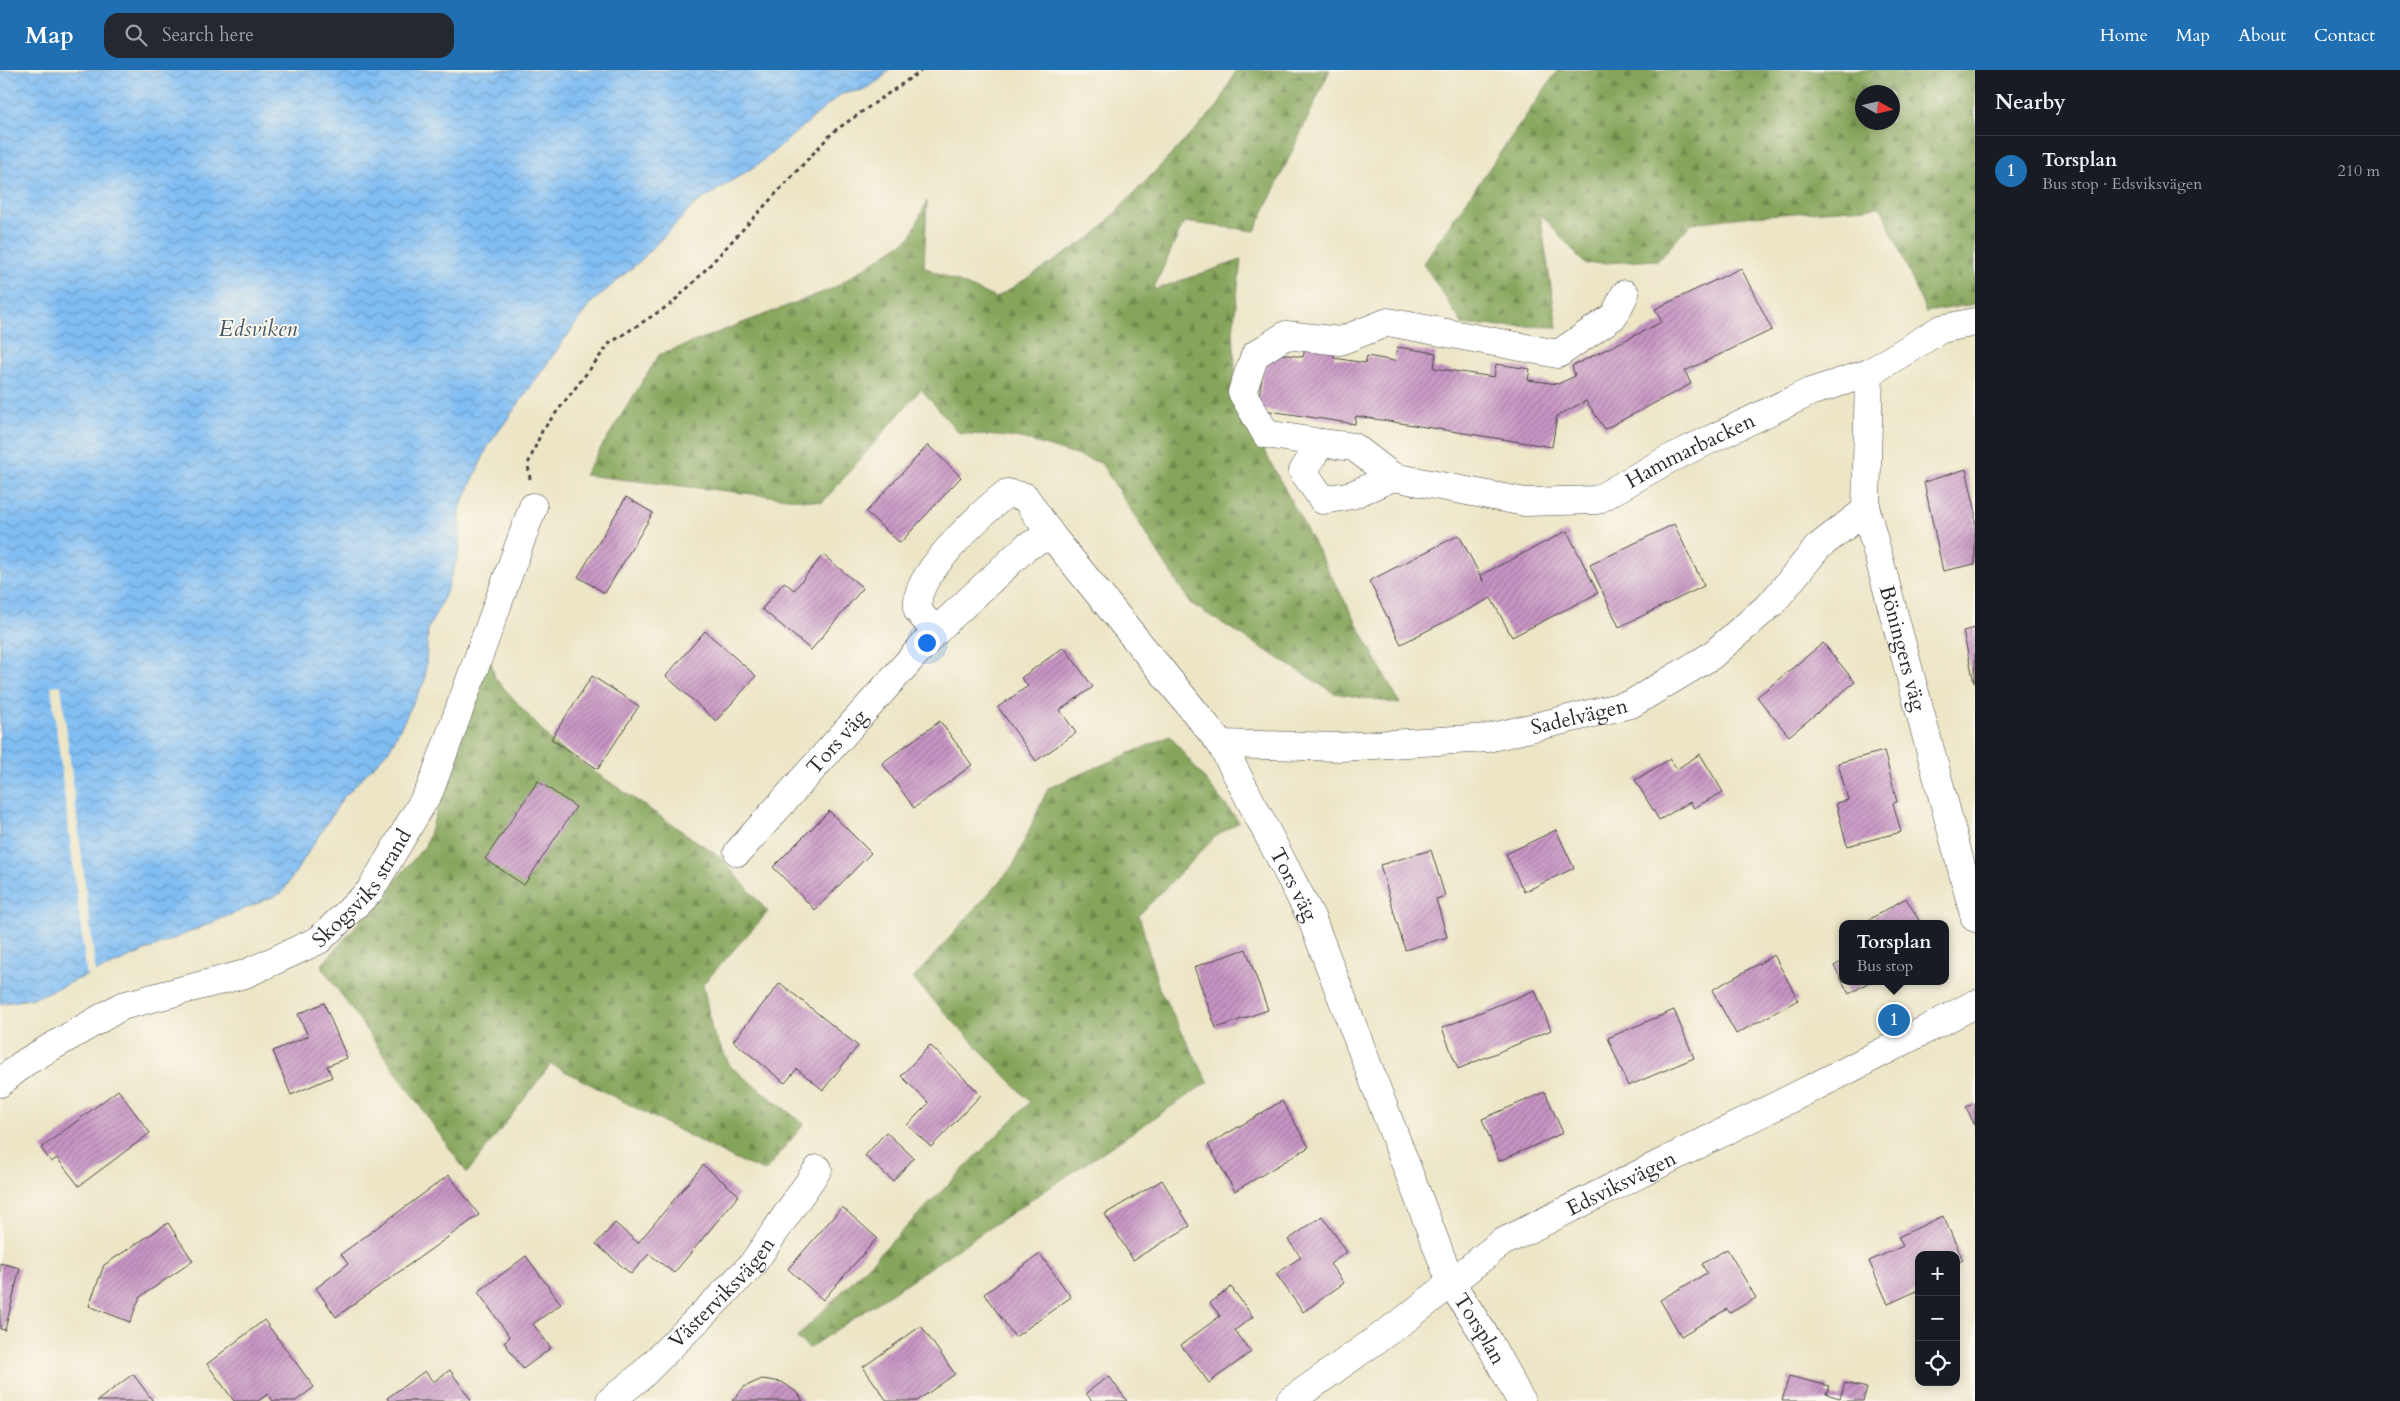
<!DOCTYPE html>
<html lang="en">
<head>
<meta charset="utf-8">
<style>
	body { margin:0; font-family:Cardo,serif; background:#242831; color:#f1f3f6 }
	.controls { position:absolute; right:15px; bottom:15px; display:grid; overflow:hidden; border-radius:10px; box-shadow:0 2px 12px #0003 }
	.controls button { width:45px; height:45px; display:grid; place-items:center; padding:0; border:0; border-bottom:1px solid #363941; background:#171b24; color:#f1f3f6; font:25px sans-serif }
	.compass { position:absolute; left:1855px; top:15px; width:45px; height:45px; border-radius:50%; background:#171b24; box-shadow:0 2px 12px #0003; rotate:98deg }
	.you { position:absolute; left:926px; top:572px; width:18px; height:18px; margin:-12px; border:4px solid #fff; border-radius:50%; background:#1a73e8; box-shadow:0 0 0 8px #1a73e833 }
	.badge { display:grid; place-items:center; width:32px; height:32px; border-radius:50%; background:#1f6fb2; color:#fff; font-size:16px; font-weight:700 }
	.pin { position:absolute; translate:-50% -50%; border:2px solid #fff; box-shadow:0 1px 5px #0006 }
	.popup { position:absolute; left:1839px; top:850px; width:110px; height:65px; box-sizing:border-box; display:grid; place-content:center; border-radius:10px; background:#171b24; filter:drop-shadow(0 1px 4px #0005); font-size:16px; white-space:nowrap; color:#9ea1a6 }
	.popup b { font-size:19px; color:#f1f3f6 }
	.popup::after { content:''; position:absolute; left:50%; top:100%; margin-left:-10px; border:10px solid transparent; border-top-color:#171b24 }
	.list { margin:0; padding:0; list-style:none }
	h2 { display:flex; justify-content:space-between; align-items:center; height:65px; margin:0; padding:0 20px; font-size:21px }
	h2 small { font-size:16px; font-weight:400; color:#9ea1a6 }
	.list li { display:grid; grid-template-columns:32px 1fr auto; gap:15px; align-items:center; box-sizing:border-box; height:70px; padding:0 20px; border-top:1px solid #363941 }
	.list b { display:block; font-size:19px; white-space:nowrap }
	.list p { margin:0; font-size:16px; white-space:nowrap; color:#9ea1a6 }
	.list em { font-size:16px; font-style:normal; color:#9ea1a6 }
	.icon { flex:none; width:28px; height:28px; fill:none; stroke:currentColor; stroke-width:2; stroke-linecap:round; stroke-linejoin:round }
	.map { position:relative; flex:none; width:1975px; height:1331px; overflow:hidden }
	header { display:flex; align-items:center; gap:30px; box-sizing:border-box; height:70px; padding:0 25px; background:#1f6fb2; color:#fff }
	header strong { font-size:24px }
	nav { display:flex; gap:28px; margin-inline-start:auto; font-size:18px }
	.search { width:350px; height:45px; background:#242831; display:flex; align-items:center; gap:12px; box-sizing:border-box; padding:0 18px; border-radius:15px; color:#9ea1a6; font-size:19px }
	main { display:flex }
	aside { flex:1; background:#171b24 }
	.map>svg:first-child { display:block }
	.forest { fill:url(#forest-firs); stroke:#586842; fill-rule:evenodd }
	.water { fill:url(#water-waves); stroke:#56748f }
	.pier { fill:#ece5c6 }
	.building { fill:url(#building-hatch) }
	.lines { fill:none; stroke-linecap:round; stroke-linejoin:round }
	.minor-casing { stroke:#484742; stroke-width:29 }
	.path { stroke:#484742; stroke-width:3; stroke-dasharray:4 4; stroke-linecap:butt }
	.minor { stroke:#fff; stroke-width:28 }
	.labels { text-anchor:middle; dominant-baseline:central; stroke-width:4; stroke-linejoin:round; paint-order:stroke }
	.street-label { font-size:21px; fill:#2b2b2b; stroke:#fbf7ec }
	.water-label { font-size:22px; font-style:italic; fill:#445767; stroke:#fbf7ec }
</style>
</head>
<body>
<header>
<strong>Map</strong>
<div class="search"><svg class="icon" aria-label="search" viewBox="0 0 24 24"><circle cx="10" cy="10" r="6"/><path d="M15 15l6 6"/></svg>Search here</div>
<nav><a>Home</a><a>Map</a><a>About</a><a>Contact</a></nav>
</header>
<main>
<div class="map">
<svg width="1975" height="1331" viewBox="0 0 1975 1331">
	<defs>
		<pattern id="forest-firs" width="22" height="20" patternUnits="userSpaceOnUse" patternTransform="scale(1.25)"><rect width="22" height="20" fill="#85a55a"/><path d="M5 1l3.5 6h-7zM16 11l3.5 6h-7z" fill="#6d874b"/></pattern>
		<pattern id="water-waves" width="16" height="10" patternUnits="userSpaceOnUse" patternTransform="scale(1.25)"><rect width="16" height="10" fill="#80bdf3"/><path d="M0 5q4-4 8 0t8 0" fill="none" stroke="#699ac5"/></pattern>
		<pattern id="building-hatch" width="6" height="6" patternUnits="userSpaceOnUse" patternTransform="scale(1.25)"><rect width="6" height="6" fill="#c794c4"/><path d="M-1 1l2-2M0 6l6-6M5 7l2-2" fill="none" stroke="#a2799f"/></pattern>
	</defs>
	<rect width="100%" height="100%" fill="#fbf7ec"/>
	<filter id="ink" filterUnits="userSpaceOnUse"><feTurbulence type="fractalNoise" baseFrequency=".02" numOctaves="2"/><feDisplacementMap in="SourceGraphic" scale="10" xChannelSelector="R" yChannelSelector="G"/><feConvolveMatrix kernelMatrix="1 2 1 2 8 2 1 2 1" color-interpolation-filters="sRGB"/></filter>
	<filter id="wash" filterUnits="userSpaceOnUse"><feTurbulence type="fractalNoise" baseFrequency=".0096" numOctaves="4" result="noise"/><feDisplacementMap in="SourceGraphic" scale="20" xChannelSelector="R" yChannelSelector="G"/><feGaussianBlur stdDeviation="1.12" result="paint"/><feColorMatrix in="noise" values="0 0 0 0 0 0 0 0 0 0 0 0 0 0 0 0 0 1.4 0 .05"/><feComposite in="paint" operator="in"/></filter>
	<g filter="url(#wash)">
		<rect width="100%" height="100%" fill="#ece5c6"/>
		<g class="forest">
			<polygon points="1236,0 1330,0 1255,161 1184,152 1153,220 1241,190 1233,261 1237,330 1400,634 1334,623 1190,533 1101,393 1021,368 959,363 921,319 823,432 584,405 659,285 834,218 910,168 927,131 924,197 996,228 1093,166 1218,36"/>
			<path d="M1558,0H1975V234L1926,242L1881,137L1752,146L1692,153L1658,190L1585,194L1540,143L1557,257L1463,255L1423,193ZM1862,22H1892V52H1862Z"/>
			<polygon points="490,587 495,608 555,675 720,787 768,842 703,914 712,960 731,997 804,1054 765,1101 736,1090 551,994 467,1103 321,896 425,776"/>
			<polygon points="1170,666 1239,752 1215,767 1139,845 1159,918 1208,1012 809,1278 797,1268 799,1265 1030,1032 913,909 1013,796 1048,718"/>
		</g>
		<polygon class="water" points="0,0 889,0 881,9 863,20 841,24 760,93 695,134 641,190 590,234 488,376 460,438 459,481 445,525 428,559 425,610 389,680 343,728 282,823 34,928 0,934"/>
		<polygon class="pier" points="61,615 96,905 87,908 51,616"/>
		<g id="blocks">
			<g class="building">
				<polygon points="1741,198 1772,260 1685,301 1691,314 1605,359 1586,331 1557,346 1552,377 1356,346 1355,354 1257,339 1266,282 1303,287 1306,274 1335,278 1334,288 1365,293 1367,286 1395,291 1397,277 1436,283 1434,298 1494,307 1496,294 1530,299 1528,310 1558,314 1575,306 1572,296 1662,252 1655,239"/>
				<polygon points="928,375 961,407 900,473 866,442"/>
				<polygon points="1966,399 1975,438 1975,494 1943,501 1924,412"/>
				<polygon points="626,427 653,443 605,523 578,507"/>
				<polygon points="1674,454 1704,516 1619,557 1590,495"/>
				<polygon points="1567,461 1598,523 1512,567 1491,528 1401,574 1369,511 1459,465 1484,513 1481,505"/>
				<polygon points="823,485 863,518 811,580 762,539 784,512 794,520"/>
				<polygon points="1975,558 1975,612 1974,612 1963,561"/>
				<polygon points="705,561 756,606 716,651 666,606"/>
				<polygon points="1823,573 1855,612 1789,666 1757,627"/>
				<polygon points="1064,577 1093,617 1060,640 1076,663 1036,691 998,637 1028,616 1021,608"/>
				<polygon points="592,606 639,636 598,699 551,669"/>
				<polygon points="940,651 972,695 914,738 882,693"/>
				<polygon points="1884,681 1897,732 1893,733 1901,762 1847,776 1836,733 1848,730 1838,693"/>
				<polygon points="1700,684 1723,722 1694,738 1690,732 1659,750 1635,710 1670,689 1677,699"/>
				<polygon points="538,711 576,737 524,815 485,789"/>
				<polygon points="829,741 871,783 815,840 773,797"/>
				<polygon points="1556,760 1574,798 1524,822 1506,784"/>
				<polygon points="1431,780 1445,826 1436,829 1447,867 1405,880 1380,795"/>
				<polygon points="1906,828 1921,854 1862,854"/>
				<polygon points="1246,879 1268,940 1216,958 1194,897"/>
				<polygon points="1774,885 1798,930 1736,964 1712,920"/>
				<polygon points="1843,891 1843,911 1871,911 1849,924 1834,896"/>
				<polygon points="780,913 858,976 823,1020 797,999 785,1013 733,971"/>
				<polygon points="1535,920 1551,960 1458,999 1442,958"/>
				<polygon points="324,933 347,988 327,996 332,1007 291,1025 273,981 308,966 298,944"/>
				<polygon points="1674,940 1694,988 1628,1016 1608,968"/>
				<polygon points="930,975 981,1025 931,1077 907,1055 929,1033 901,1006"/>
				<polygon points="118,1020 150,1063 79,1116 57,1088 51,1092 41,1078"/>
				<polygon points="1545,1022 1563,1063 1499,1091 1482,1049"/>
				<polygon points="1282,1031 1309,1077 1235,1121 1208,1075"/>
				<polygon points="1975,1033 1975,1056 1966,1037"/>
				<polygon points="886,1062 914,1088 893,1111 865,1086"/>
				<polygon points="703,1095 739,1125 674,1203 649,1184 631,1204 596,1174 615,1153 638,1173"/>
				<polygon points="449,1105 479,1145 336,1247 316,1218 348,1194 341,1184"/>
				<polygon points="1162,1110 1190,1156 1133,1190 1105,1144"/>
				<polygon points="842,1137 877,1168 823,1230 788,1199"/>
				<polygon points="1322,1146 1347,1182 1330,1194 1344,1213 1303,1242 1276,1204 1301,1187 1288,1170"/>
				<polygon points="1943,1146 1963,1190 1956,1194 1956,1185 1919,1185 1919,1220 1888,1234 1869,1191 1903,1176 1898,1167"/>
				<polygon points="168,1153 193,1191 140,1227 130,1252 89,1236 104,1195"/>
				<polygon points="1727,1179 1756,1228 1730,1243 1727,1239 1681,1266 1660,1230 1707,1203 1702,1194"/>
				<polygon points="1040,1184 1071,1227 1015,1267 984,1224"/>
				<polygon points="526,1186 561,1234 533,1254 551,1278 523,1299 504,1272 510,1267 478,1222"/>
				<polygon points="0,1193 20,1198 5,1260 0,1259"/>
				<polygon points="1231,1217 1253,1247 1235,1260 1251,1282 1209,1313 1181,1275 1220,1246 1210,1233"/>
				<polygon points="264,1250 314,1317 296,1331 273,1331 268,1324 258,1331 234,1331 207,1294"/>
				<polygon points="921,1256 955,1304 917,1331 887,1331 863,1297"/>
				<polygon points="450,1300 471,1330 469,1331 389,1331 387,1328 425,1301 433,1312"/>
				<polygon points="133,1304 153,1331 97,1331"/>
				<polygon points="1109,1306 1127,1331 1092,1331 1086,1323"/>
				<polygon points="1789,1306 1829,1316 1826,1324 1840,1328 1845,1313 1867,1318 1863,1331 1782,1331"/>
				<polygon points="762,1309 782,1312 798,1323 803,1331 732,1331 744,1317"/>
			</g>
		</g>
	</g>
	<g filter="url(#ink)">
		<use href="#blocks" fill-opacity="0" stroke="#484742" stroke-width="1"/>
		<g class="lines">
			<defs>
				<g id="minor">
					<path id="s1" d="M1869,303L1866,440L1975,848"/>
					<polyline points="1321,373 1266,364 1242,322 1255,285 1286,265 1340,271 1388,252 1558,284 1614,246 1625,224"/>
					<polygon points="1321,373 1354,377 1393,407 1352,425 1323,430 1303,401"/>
					<path id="s2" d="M1393,407L1525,432L1597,430L1667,390L1810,322L1869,303L1941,259L1975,252"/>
					<path d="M936,562L918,541C918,535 917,527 920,521C930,493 982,442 1007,423L1025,427L1051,465"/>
					<path id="s3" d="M1221,674L1341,677L1488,668L1631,634L1711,586L1772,533L1818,477L1866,440"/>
					<path id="s4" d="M738,782L935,562L1026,477L1051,465L1221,674L1311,847L1451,1213L1486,1267L1521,1331"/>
					<path id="s5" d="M0,1013L24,993L122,936L245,904L319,870L370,821L430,720L533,437"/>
					<path id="s6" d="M610,1331L641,1306L752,1195L818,1099"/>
					<path id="s7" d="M1290,1331L1407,1248L1501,1173L1844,1002L1975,934"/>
				</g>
			</defs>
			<use href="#minor" class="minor-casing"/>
			<polyline class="path" points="530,409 528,394 542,361 610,273 671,234 695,211 833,62 922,0"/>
			<use href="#minor" class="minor"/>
		</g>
	</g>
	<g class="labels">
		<g class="street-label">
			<text stroke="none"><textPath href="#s2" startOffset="312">Hammarbacken</textPath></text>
			<text stroke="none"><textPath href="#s1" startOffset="280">Böningers väg</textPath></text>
			<text stroke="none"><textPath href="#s3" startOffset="361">Sadelvägen</textPath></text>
			<text stroke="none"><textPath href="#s4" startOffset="148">Tors väg</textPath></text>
			<text stroke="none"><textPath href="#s5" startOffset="421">Skogsviks strand</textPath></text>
			<text stroke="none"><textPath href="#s4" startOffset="875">Tors väg</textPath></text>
			<text stroke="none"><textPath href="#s7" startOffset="398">Edsviksvägen</textPath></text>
			<text stroke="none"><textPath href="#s6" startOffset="156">Västerviksvägen</textPath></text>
			<text stroke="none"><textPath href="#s4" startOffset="1358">Torsplan</textPath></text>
		</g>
		<g class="water-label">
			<text x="258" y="259">Edsviken</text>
		</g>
	</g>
</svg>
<div class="controls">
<button>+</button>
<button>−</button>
<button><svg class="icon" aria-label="locate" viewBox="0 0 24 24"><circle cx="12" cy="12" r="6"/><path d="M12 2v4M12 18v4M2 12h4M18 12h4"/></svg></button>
</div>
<svg class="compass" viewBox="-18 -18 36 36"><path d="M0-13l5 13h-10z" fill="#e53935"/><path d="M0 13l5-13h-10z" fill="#9ea1a6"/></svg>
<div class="you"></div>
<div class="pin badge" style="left:1894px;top:950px">1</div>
<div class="popup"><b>Torsplan</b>Bus stop</div>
</div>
<aside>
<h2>Nearby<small></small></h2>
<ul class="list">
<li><span class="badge">1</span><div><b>Torsplan</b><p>Bus stop · Edsviksvägen</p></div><em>210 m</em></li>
</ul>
</aside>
</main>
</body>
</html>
